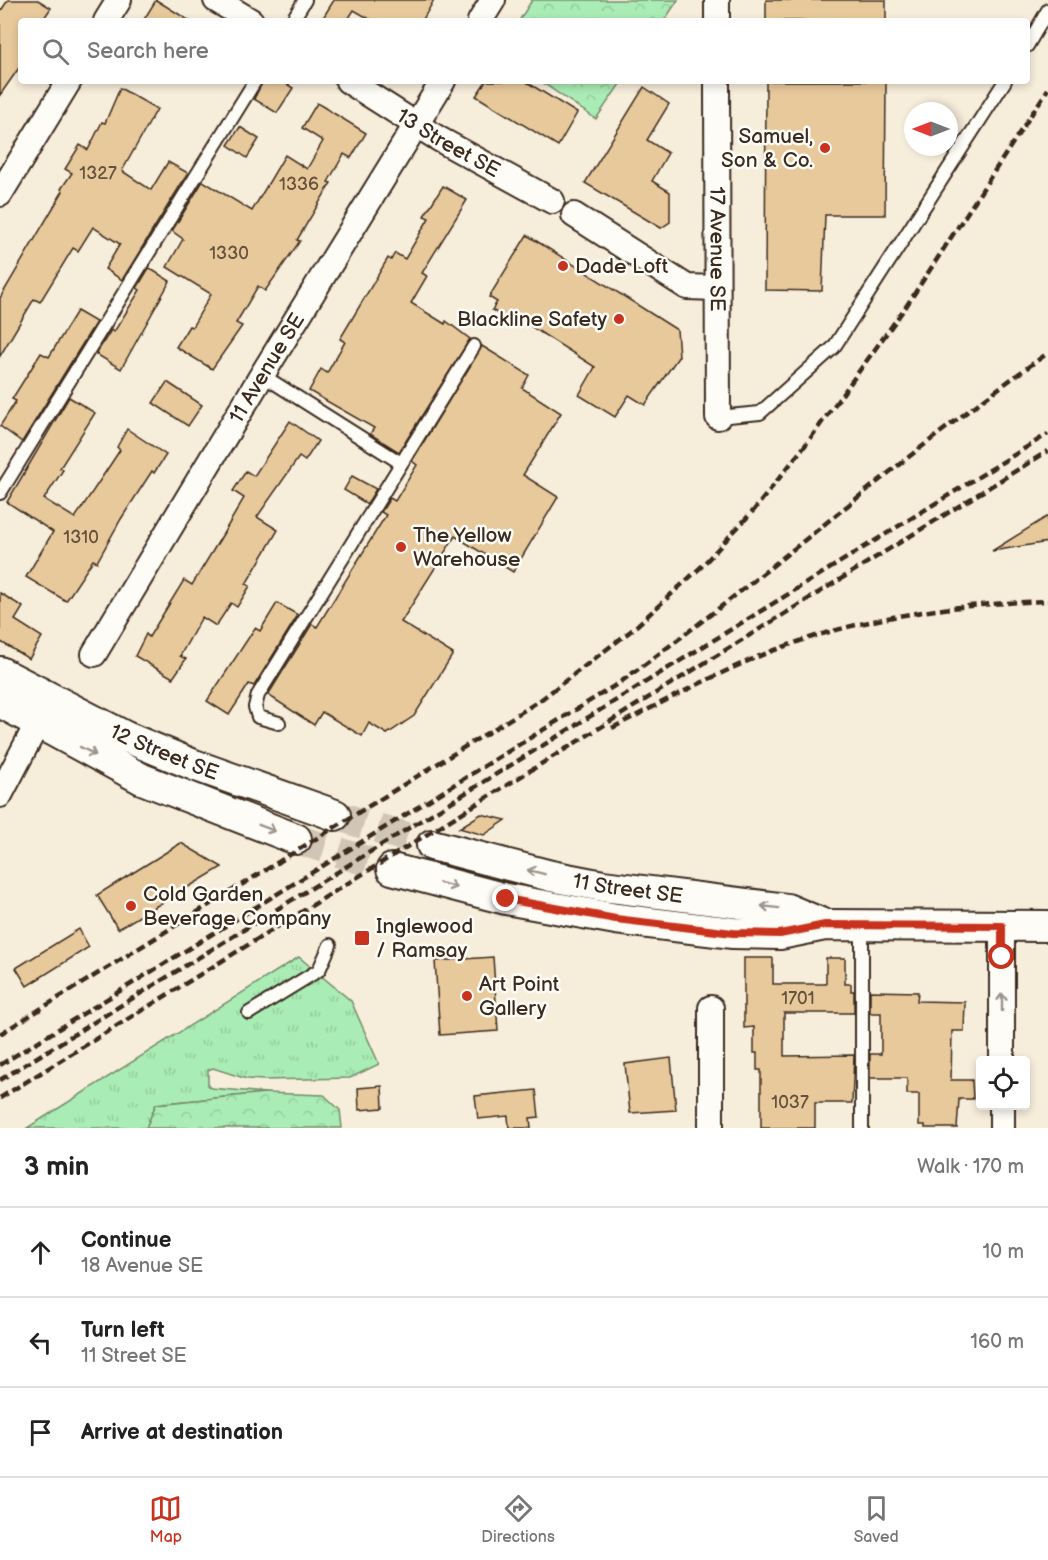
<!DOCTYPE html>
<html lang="en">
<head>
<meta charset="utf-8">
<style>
	body { margin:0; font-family:"Balsamiq Sans",sans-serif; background:#f2f2f2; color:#222 }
	.controls { position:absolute; right:18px; bottom:18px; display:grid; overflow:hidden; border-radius:6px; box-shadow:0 3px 9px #0003 }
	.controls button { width:54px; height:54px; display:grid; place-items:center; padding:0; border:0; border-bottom:2px solid #e0e0e0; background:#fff; color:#222; font:30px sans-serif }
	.compass { position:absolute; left:904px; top:102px; width:54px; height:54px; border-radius:50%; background:#fff; box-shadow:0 3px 9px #0003; rotate:270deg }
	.stop { position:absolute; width:18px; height:18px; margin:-14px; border:4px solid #c8321e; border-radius:50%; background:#fff }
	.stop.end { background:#c8321e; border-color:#fff; box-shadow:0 2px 6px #0008 }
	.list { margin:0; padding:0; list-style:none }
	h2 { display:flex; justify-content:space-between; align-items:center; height:78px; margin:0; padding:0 24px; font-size:26px }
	h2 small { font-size:20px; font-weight:400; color:#767676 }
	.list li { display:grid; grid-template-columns:39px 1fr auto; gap:18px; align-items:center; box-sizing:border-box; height:90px; padding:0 24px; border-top:2px solid #e0e0e0 }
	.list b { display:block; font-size:22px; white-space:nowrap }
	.list p { margin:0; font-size:20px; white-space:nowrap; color:#767676 }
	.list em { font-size:20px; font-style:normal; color:#767676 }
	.icon { flex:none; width:33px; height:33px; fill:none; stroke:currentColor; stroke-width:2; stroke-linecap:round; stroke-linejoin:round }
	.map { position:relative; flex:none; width:1048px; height:1128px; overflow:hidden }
	.search { position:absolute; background:#fff; box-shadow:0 3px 9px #0003; left:18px; right:18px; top:18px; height:66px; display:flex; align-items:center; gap:15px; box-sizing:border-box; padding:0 21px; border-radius:6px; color:#767676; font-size:22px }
	.sheet { height:348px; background:#fff }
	nav { display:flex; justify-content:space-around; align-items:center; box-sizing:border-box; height:84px; border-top:2px solid #e0e0e0; background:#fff; font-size:16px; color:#767676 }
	nav a { display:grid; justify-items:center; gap:3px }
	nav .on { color:#c8321e }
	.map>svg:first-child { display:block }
	.grass { fill:url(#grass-tufts); stroke:#728b6a; stroke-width:1.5 }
	.forest { fill:url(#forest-crowns); stroke:#728b6a; stroke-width:1.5 }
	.building { fill:#e8c99b; stroke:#3b2a1e; stroke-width:1.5 }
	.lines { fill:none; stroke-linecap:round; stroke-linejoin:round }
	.tertiary-tunnel { stroke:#d1c6b5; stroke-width:30; stroke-dasharray:30 15; stroke-linecap:butt }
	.service-casing { stroke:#3b2a1e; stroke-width:16 }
	.minor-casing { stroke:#3b2a1e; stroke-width:28 }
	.tertiary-casing { stroke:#3b2a1e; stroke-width:34 }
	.service { stroke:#fdfcf7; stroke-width:12 }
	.minor { stroke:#fdfcf7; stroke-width:24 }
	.tertiary { stroke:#fdfcf7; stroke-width:30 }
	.rail { stroke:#3b2a1e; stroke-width:4.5; stroke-dasharray:9 4.5; stroke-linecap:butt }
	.oneway { stroke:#9c938a }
	.route { stroke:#c8321e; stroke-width:8 }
	.poi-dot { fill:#c8321e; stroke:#fdfcf7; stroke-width:2 }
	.labels { text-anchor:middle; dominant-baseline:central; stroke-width:5; stroke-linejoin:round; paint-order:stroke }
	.number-label { font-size:18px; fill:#66523d }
	.poi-label { font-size:21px; fill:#3b2a1e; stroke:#fdfcf7; text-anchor:start }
	.street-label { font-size:21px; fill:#3b2a1e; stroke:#fdfcf7 }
</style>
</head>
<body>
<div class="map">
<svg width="1048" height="1128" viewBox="0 0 1048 1128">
	<defs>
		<pattern id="grass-tufts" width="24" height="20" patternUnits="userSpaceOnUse" patternTransform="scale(1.5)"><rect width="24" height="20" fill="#aaecb5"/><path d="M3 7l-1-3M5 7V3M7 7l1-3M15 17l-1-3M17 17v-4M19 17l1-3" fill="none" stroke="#93cb9b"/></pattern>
		<pattern id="forest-crowns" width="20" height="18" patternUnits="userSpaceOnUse" patternTransform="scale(1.5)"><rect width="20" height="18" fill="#aaecb5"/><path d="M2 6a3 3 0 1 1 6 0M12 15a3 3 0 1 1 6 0" fill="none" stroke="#93cb9b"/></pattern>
	</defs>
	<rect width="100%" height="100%" fill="#f7eddb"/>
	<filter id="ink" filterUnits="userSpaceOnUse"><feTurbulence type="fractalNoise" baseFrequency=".0167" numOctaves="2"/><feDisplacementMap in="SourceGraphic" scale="12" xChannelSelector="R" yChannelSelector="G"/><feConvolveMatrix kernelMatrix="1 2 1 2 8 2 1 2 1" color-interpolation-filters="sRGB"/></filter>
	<g filter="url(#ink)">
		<polygon class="grass" points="299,957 351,1001 379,1064 350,1078 263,1080 247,1079 213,1068 208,1070 208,1086 211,1088 265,1093 156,1104 146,1128 27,1128"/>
		<g class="forest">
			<polygon points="532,0 678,0 664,21 519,21"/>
			<polygon points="540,81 622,81 596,119"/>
			<polygon points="265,1093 324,1095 340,1110 342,1128 146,1128 156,1104"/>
		</g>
		<g class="building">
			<polygon points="8,0 38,0 51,8 42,21 21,21 21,65 0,95 0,12"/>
			<polygon points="156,0 190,21 143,21"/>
			<polygon points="334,0 434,0 422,21 373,21 354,10 347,21 321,21"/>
			<rect x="766" y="0" width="120" height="21"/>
			<polygon points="263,81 282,81 293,88 277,113 254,99"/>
			<polygon points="486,81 525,81 577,113 558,146 476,96"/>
			<polygon points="766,81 886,81 885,215 825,215 822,291 765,290"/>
			<polygon points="644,87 669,104 647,140 668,153 652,181 670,192 670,222 661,228 585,183"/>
			<polygon points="120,88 157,109 122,171 151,190 168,162 188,173 122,280 105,269 120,244 93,227 78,251 73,248 40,302 34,299 0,356 0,298 63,191 61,189 72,173 65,169 80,145 88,150 102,122 105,123"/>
			<polygon points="317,103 366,133 351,158 344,154 328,182 331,183 297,240 300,241 265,291 258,286 236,323 242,326 212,369 176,347 189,326 192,327 211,294 167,267 183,239 172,231 203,181 252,211 285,155 307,169 323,141 302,128"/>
			<polygon points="240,127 259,139 247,158 228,145"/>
			<polygon points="443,186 467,200 422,273 427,276 411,303 445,324 446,321 470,339 399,452 370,434 374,428 309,391 321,369 327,373 345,342 340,339 388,258 391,260 395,253 405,259 429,218 424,216"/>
			<polygon points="527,235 677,330 679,356 645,405 629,395 615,417 579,395 595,367 510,313 506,319 492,310 497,302 489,297"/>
			<polygon points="149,268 170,281 121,369 96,354 111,330 114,332 140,290 137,288"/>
			<polygon points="77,311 96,322 22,442 0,426 16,401 12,399 41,353 49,357"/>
			<polygon points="482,346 529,375 522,388 561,413 523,475 558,497 513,572 455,536 401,622 453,654 414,716 387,734 369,723 362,736 322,712 314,725 268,695 312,624 317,627 386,515 381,512 390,498 395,501 417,465 412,461"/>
			<polygon points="167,382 202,405 188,426 153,403"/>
			<polygon points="69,397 95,413 60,468 63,470 44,499 75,518 120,450 117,447 127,429 166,455 154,473 152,471 121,519 97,562 93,560 66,601 26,577 53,532 7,502"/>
			<polygon points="290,421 318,441 305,461 299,457 257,517 278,530 246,584 250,586 237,607 231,603 216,626 202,617 180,656 186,659 173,678 135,656 146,634 149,637 184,580 192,585 223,534 244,498 233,491 246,471 254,476"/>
			<polygon points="352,476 376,489 367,504 344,490"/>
			<polygon points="1048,516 1048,542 992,551"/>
			<polygon points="0,593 23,607 15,620 42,637 29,659 1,642 0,645"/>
			<polygon points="277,603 298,615 254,686 249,684 229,715 207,701 255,628 260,631"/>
			<polygon points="481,814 506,820 484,835 459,828"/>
			<polygon points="181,843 222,867 118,929 97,895"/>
			<polygon points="79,929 89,947 27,986 16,968"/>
			<polygon points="493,957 498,1031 440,1035 435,961"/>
			<polygon points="744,958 773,958 773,984 826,984 826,958 845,958 845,984 851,984 851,991 854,991 854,1013 784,1013 784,1056 854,1055 852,1103 815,1103 815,1128 761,1128 761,1070 757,1070 757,1053 754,1053 754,1027 744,1028"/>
			<polygon points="870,991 918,992 917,1001 965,1002 964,1031 952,1031 951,1080 972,1080 973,1099 959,1099 957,1128 925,1128 925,1125 919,1125 919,1094 907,1094 907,1078 870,1078 870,1054 881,1054 881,1013 870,1013"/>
			<polygon points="671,1058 676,1110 630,1113 625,1064"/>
			<polygon points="382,1086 383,1108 359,1110 358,1088"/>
			<polygon points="536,1090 539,1117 530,1118 531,1128 509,1128 508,1116 478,1119 475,1096"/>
		</g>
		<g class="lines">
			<g class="tertiary-tunnel">
				<polyline points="335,815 432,845"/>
				<polyline points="296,839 392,869"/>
			</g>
			<defs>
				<g id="service">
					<polyline points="292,21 305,0"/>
					<polyline points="1027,46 1048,10"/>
					<polyline points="262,375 401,463"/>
					<polyline points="718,417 760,413 834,347 1005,81"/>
					<polyline points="0,493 255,81"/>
					<polyline points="279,723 258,717 255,707 258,695 474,346"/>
					<polyline points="249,1013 319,970 330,945"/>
					<polyline points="862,1128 862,925"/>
				</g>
				<g id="minor">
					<polyline points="216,0 251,21"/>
					<polyline points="106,21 119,0"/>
					<polyline points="480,21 493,0"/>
					<polyline points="717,21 717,0"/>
					<path id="s1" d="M348,81L439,139L552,201"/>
					<path id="s2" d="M717,81L718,417"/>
					<polyline points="0,194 69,81"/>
					<polyline points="574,215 687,287 717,288"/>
					<path id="s3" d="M94,654L262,375L443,81"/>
					<polyline points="0,795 46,707"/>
					<polyline points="711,1008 711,1128"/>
					<polyline points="1002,1060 1002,926"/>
					<polyline points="1002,1128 1002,1106"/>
				</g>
				<g id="tertiary">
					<path id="s4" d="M0,672L126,737L194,765L335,815"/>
					<polyline points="0,702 142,779 296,839"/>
					<path id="s5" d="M432,845L551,876L603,886L787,909L825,925"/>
					<polyline points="392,869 506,899 616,919 733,933 780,934 825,925 1048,926"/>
				</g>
			</defs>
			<use href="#service" class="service-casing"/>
			<use href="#minor" class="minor-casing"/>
			<use href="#tertiary" class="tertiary-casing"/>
			<use href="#service" class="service"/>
			<use href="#minor" class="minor"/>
			<use href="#tertiary" class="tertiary"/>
			<g class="rail">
				<path d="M612,728C659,704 706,679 755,658C847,619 948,604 1048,601"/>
				<polyline points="0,1034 539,701 632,630 701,567 754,510 807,443 907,305 1048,89"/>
				<path d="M0,1065L619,683C766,578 900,456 1048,353"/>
				<polyline points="0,1080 1048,434"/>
				<polyline points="0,1098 1048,451"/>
			</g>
		</g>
		<defs><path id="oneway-shaft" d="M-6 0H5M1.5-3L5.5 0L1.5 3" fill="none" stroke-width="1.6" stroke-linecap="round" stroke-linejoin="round" transform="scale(1.5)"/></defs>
		<g class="oneway">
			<use href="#oneway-shaft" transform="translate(88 751) rotate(27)"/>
			<use href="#oneway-shaft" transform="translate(267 828) rotate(21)"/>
			<use href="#oneway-shaft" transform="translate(536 872) rotate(-166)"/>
			<use href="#oneway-shaft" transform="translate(448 885) rotate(15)"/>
			<use href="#oneway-shaft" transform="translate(770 907) rotate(-173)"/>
			<use href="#oneway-shaft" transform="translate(1002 1002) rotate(-90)"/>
		</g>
	</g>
	<g class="lines" filter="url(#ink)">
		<polyline class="route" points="506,899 616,919 733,933 780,934 825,925 1002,926 1002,957"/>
	</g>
	<g class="poi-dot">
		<circle cx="825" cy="148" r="6"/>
		<circle cx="563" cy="266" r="6"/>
		<circle cx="619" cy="319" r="6"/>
		<circle cx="401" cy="547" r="6"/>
		<circle cx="131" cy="906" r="6"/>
		<rect x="354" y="930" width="16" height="16" rx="3"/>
		<circle cx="467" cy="996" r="6"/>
	</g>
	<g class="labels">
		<g class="number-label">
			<text x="98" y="173">1327</text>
			<text x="299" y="184">1336</text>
			<text x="229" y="253">1330</text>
			<text x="81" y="537">1310</text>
			<text x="798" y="998">1701</text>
			<text x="790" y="1102">1037</text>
		</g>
		<g class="poi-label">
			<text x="813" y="136" text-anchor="end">Samuel,<tspan x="813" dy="24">Son &amp; Co.</tspan></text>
			<text x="575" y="266">Dade Loft</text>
			<text x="607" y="319" text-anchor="end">Blackline Safety</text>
			<text x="413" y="535">The Yellow<tspan x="413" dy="24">Warehouse</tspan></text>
			<text x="143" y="894">Cold Garden<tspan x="143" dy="24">Beverage Company</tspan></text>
			<text x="376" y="926">Inglewood<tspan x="376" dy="24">/ Ramsay</tspan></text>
			<text x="479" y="984">Art Point<tspan x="479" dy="24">Gallery</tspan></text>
		</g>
		<g class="street-label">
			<text stroke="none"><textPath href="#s1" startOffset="118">13 Street SE</textPath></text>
			<text stroke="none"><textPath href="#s2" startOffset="168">17 Avenue SE</textPath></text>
			<text stroke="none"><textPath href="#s3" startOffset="334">11 Avenue SE</textPath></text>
			<text stroke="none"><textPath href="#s4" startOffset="183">12 Street SE</textPath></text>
			<text stroke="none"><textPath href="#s5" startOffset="201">11 Street SE</textPath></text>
		</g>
	</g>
</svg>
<div class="controls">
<button><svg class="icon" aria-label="locate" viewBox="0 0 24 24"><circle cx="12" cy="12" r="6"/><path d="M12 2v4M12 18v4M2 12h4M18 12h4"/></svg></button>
</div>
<svg class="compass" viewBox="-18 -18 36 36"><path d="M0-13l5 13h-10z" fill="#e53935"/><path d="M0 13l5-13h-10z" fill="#767676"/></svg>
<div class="stop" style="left:1002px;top:957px"></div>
<div class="stop end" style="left:506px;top:899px"></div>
<div class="search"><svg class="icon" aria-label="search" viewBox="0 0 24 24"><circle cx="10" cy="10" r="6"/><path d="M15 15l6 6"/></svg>Search here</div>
</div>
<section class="sheet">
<h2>3 min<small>Walk · 170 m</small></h2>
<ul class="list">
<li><svg class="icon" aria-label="ahead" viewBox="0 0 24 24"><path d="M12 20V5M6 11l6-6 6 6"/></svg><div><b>Continue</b><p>18 Avenue SE</p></div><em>10 m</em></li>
<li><svg class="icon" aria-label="left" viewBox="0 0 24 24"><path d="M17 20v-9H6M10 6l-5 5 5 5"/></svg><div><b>Turn left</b><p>11 Street SE</p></div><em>160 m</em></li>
<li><svg class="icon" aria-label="arrive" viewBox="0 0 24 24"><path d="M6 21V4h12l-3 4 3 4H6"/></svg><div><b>Arrive at destination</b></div></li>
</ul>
</section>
<nav>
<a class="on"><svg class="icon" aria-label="map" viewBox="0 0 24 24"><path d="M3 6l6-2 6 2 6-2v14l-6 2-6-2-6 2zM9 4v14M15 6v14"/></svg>Map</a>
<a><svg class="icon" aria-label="directions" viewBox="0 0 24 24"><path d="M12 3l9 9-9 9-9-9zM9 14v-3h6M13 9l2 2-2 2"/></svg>Directions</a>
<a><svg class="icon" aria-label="saved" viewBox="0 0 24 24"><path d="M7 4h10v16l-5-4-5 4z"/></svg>Saved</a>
</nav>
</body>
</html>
